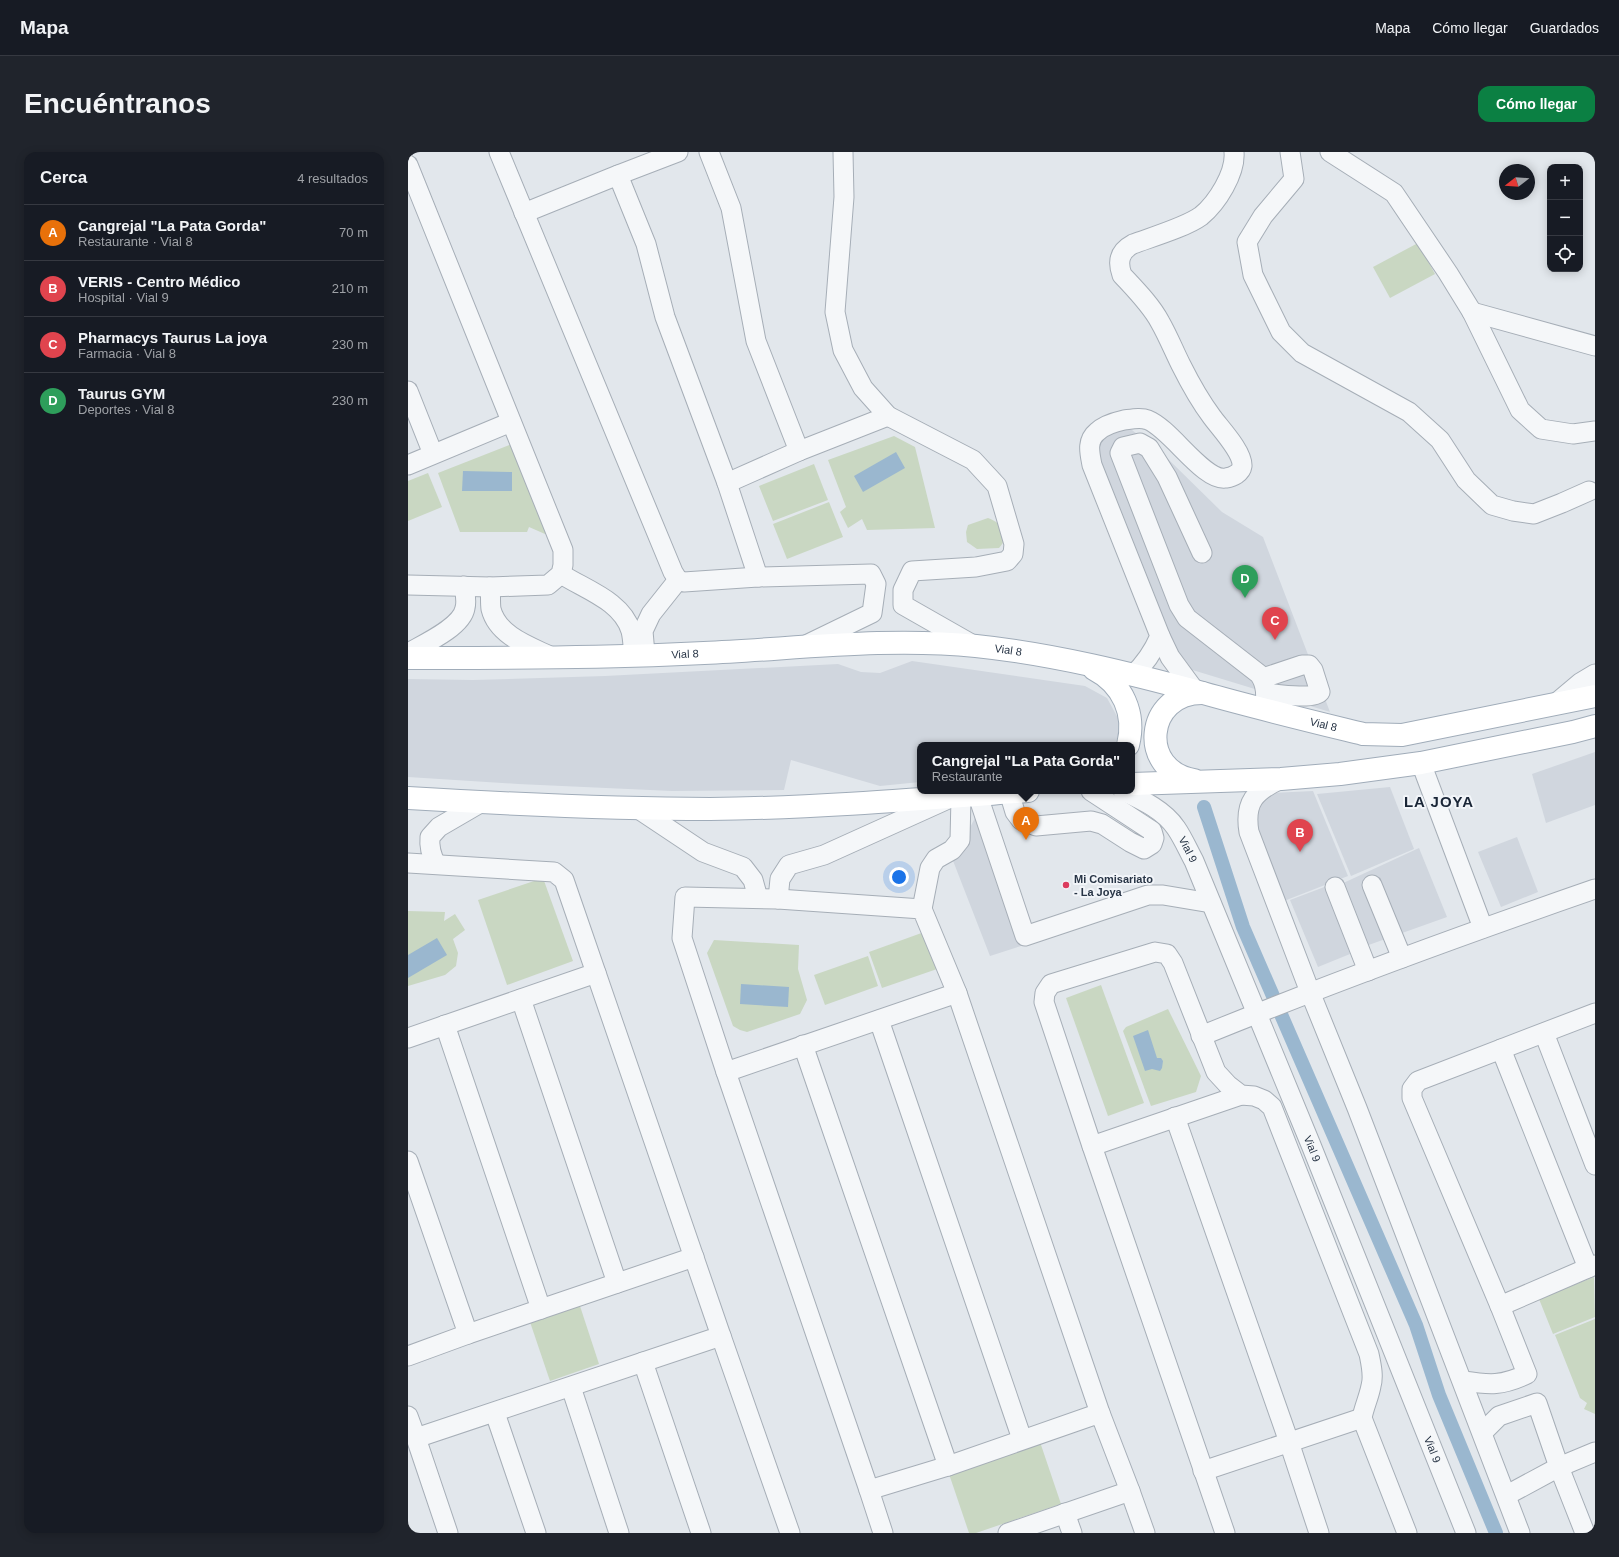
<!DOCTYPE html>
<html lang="es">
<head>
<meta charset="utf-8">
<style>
	body { margin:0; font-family:Arial,sans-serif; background:#20242c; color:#f1f3f6 }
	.controls { position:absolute; right:12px; top:12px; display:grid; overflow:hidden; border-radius:8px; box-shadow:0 2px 10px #0003 }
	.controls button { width:36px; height:36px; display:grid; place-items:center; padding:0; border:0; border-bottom:1px solid #363941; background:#171b24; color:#f1f3f6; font:20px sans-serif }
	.compass { position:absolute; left:1091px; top:12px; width:36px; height:36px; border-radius:50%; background:#171b24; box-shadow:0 2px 10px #0003; rotate:253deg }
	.you { position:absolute; left:491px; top:725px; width:14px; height:14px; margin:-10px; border:3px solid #fff; border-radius:50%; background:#1a73e8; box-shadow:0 0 0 6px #1a73e833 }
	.badge { display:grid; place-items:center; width:26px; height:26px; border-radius:50%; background:#0b8043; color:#fff; font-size:13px; font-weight:700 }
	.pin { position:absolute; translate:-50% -33px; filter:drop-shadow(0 1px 2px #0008) }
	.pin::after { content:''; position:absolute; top:21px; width:14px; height:12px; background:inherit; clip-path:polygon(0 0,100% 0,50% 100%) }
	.popup { position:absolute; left:509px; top:590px; width:218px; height:52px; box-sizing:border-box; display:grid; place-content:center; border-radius:8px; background:#171b24; filter:drop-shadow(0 1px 3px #0005); font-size:13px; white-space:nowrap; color:#9ea1a6 }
	.popup b { font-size:15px; color:#f1f3f6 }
	.popup::after { content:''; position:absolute; left:50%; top:100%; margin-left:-8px; border:8px solid transparent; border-top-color:#171b24 }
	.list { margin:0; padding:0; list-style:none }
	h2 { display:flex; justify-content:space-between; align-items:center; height:52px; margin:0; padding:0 16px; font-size:17px }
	h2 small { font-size:13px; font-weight:400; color:#9ea1a6 }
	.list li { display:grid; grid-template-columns:26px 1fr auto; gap:12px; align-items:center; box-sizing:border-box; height:56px; padding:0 16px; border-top:1px solid #363941 }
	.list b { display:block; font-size:15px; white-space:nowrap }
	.list p { margin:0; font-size:13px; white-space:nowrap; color:#9ea1a6 }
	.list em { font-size:13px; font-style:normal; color:#9ea1a6 }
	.icon { flex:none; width:22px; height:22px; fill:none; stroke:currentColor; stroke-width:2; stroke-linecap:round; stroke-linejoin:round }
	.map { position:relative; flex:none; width:1187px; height:1381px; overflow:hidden; border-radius:12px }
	header { display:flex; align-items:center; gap:24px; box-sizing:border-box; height:56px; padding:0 20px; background:#171b24; border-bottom:1px solid #363941 }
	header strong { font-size:19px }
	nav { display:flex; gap:22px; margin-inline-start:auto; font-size:14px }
	.intro { display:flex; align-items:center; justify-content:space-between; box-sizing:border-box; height:96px; padding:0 24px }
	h1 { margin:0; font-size:28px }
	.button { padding:10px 18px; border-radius:12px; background:#0b8043; color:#fff; font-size:14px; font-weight:700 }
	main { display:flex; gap:24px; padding:0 24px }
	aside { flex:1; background:#171b24; border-radius:12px; box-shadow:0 2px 10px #0003 }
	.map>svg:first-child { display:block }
	.built { fill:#d0d6de }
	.green { fill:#c9d7c2 }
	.water { fill:#9ab7cf }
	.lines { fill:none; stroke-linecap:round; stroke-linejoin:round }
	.canal { stroke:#9ab7cf; stroke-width:14 }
	.minor-casing { stroke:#a6aeb7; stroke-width:21 }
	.major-casing { stroke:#a0acb9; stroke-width:24 }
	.minor { stroke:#f5f7f9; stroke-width:19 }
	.major { stroke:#fff; stroke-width:22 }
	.poi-dot { fill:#dc3c5e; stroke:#f2f5f9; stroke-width:1.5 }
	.labels { text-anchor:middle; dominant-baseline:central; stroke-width:4; stroke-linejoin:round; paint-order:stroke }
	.street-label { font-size:11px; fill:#283546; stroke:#f2f5f9 }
	.poi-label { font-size:11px; font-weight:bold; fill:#283546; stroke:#f2f5f9; text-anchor:start }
	.district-label { font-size:15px; font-weight:bold; letter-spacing:1px; fill:#1a2637; stroke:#f2f5f9 }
</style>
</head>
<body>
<header>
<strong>Mapa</strong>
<nav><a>Mapa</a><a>Cómo llegar</a><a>Guardados</a></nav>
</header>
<div class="intro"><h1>Encuéntranos</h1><a class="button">Cómo llegar</a></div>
<main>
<aside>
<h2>Cerca<small>4 resultados</small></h2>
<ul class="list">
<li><span class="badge" style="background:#e8710a">A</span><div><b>Cangrejal &quot;La Pata Gorda&quot;</b><p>Restaurante · Vial 8</p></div><em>70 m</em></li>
<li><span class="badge" style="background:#e0444e">B</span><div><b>VERIS - Centro Médico</b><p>Hospital · Vial 9</p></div><em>210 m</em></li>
<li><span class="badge" style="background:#e0444e">C</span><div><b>Pharmacys Taurus La joya</b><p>Farmacia · Vial 8</p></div><em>230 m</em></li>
<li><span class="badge" style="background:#2e9e5b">D</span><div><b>Taurus GYM</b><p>Deportes · Vial 8</p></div><em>230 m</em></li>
</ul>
</aside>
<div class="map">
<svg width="1187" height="1381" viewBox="0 0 1187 1381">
	<rect width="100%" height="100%" fill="#e2e7ec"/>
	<g class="built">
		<polygon points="714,274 724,278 760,307 814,360 855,385 922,560 778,516 767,500 687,294 694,282"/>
		<polygon points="504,509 677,534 699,546 711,568 710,583 707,593 512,593 512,630 472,634 383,608 376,638 264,639 110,632 0,625 0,527 65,528 197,524 430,512 453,520 472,521"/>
		<polygon points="1187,600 1187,653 1138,671 1124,622"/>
		<polygon points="982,635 1006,697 943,724 909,642"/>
		<polygon points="905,639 940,724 876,749 843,676 850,653 864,641"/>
		<polygon points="569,662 613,794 582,804 542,701 554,691"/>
		<polygon points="1109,685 1130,740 1093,755 1070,700"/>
		<polygon points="1011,696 1039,765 955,795 931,733"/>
		<polygon points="919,734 942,802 910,815 882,748"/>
	</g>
	<g class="green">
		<polygon points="1010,91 1027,122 982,146 965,115"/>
		<polygon points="486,284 507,295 527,376 459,378 454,367 440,376 432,360 438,355 420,308"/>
		<polygon points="109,290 140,366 137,382 121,375 119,380 52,380 30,321"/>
		<polygon points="406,312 420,348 365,369 351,334"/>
		<polygon points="20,321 34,355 0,369 0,329"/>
		<polygon points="421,350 435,385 379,407 365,372"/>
		<path d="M580,366C594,371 603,383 591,396L569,397L559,390L558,380L560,373Z"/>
		<polygon points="135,726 165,809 99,833 70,748"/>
		<polygon points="0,759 37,760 36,769 47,762 57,778 45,787 50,801 48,814 37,823 0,834"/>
		<polygon points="519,779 532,816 474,836 461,800"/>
		<polygon points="306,788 391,793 390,817 399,848 392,862 339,880 332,878 325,874 299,801"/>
		<polygon points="460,804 470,834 417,853 406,823"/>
		<polygon points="693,833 736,951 700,964 658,846"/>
		<polygon points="760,857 793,924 788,940 743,954 715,879 718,875"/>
		<polygon points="1186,1125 1187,1165 1145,1182 1131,1147"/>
		<polygon points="171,1151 191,1212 142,1229 121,1167"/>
		<polygon points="1187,1167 1187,1262 1176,1257 1179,1251 1172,1246 1147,1183"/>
		<polygon points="631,1287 653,1352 568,1381 561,1381 540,1319"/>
	</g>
	<g class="water">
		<polygon points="488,300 497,316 455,340 446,324"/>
		<polygon points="55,319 104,320 104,339 54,339"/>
		<polygon points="29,786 39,803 0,826 0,803"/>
		<polygon points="333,832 381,835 380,855 332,852"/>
		<polygon points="740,878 749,906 753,906 755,909 754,916 752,919 744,917 737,919 725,884"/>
	</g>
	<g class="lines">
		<polyline class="canal" points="796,655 835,775 1008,1173 1031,1243 1088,1381"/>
		<defs>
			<g id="minor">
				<polyline points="91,0 265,420 270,428 276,430 350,425 463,422 468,432 464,461 396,494"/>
				<polyline points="301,0 323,56 348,189 391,299 480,264"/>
				<polyline points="435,0 436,45 427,160 435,198 455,236 480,264 565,308 589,334 606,392 605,402 599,409 568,415 504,419 495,438 495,453 567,494"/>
				<polyline points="882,0 886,27 855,64 839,90 845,123 873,180 894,201 1001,260 1032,288 1058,328 1084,353 1105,359 1126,362 1154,351 1181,339"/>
				<polyline points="922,0 986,41 1040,121 1064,160 1112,258 1133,277 1165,282 1187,279"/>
				<polyline points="0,13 155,398 155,413 153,422 140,433 82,435 0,433"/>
				<polyline points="210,23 270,0"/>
				<polyline points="116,61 210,23 238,92 257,165 319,331"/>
				<polyline points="1064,160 1187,194"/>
				<polyline points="0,239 25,302"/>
				<polyline points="0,313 103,270"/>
				<path d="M794,401L759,325L741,296L732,291L715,295L712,301L771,453L779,466L851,522C859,532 858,545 857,557"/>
				<path d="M153,422C178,438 214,449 223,479C225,487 225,496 226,504"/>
				<polyline points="350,425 319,331 391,299"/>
				<path d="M82,435C83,442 82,450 83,457C90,485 124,495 146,506"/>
				<polyline points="752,484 762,505 787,539"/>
				<path d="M0,501C16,492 54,475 57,456C59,449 57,441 56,434"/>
				<polyline points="237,502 235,479 243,462 270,428"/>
				<path d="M725,523C738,511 745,500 752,484L684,313C682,302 678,289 689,280C696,273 707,270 716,268C724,267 733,265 740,268C763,277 796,330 818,326C825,325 833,321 834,314C835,300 812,276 804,265C792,249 782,231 773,213C766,199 760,184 752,170C743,153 727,137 714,123C709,109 712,99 725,92C744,85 778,75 793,64C809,51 828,21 826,0"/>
				<path d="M855,526L894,513H901L905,518L912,540C906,548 868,542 858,541"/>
				<polyline points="1147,552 1172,531 1187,522"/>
				<polyline points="1013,611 1075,776"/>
				<path d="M873,627C847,639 836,650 841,680L902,840L949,956L1112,1381"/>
				<path id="s1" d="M715,639C734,648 756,658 768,676C775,686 780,698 786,709L903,993L1058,1381"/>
				<polyline points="601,640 607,660 613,668 628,674 683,669 694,672 722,690 736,697 744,692 746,686 744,679 683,639"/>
				<polyline points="570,644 617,784 740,743 755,743 803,751"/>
				<polyline points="229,656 295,700 335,715 345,728 350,746"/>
				<polyline points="0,711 146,720 156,728 313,1184 8,1286 0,1264"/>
				<path d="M28,712C23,703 21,695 22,685L31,675L74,650"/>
				<polyline points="964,733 994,806"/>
				<polyline points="927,735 960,819"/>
				<polyline points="370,747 372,727 381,713 416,703 540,647"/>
				<polyline points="514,757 522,716 528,707 544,698 552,688 553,645"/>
				<polyline points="113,847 209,1131"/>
				<polyline points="471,868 614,1287"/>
				<polyline points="37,873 133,1157 60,1182"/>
				<polyline points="1136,881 1187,1013"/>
				<path d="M793,884C923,831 1054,783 1187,737"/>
				<polyline points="0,886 188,821"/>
				<polyline points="395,893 540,1314"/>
				<polyline points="1093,897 1180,1116"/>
				<polyline points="318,920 549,841"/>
				<polyline points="767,965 881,1290 911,1381"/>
				<polyline points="684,994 833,943"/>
				<polyline points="0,1009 60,1182 0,1204"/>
				<polyline points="1092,1154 1187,1113"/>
				<polyline points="133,1157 286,1105"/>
				<polyline points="313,1184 382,1381"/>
				<polyline points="235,1210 293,1381"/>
				<path d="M1055,1229C1082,1233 1094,1234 1119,1222L1092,1154L1004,946V937L1010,929L1187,861"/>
				<polyline points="163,1235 211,1381"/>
				<polyline points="87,1261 128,1381"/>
				<polyline points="1075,1280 1091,1264 1129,1251 1151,1315 1177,1381"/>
				<polyline points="8,1286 40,1381"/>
				<polyline points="795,1319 954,1266"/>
				<polyline points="461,1338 318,920 274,786 277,745 370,747 514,757 549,841 692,1261"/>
				<polyline points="722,1339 737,1381"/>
				<polyline points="1099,1343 1151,1315 1187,1300"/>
				<polyline points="657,1361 664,1381"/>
				<polyline points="475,1381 461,1338 540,1314 692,1261 722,1339 600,1381"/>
				<path d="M817,1381L684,994L636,850L637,841L643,832L747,800L759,802L765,811L808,920L820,933L833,943L846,944L856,948L864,955L961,1202C963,1212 966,1224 963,1234C961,1245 956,1255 954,1266L999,1381"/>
			</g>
			<g id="major">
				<path id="s2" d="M0,506C99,506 197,506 296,501C387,497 477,485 568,494C645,502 721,521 795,541C848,556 902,569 955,582L994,583L1187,544"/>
				<path d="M686,517C715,532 728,562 720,593"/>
				<path d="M786,628C730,619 737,541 794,541"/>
				<polyline points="724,632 873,627 932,622 1013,611 1165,580 1187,574"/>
				<path d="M0,646C101,652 201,657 302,657C408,656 514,647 620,639"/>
			</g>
		</defs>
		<use href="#minor" class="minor-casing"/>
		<use href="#major" class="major-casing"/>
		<use href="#minor" class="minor"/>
		<use href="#major" class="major"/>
	</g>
	<circle class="poi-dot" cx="658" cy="733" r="4"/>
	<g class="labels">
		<g class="street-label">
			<text stroke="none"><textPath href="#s2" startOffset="601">Vial 8</textPath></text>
			<text stroke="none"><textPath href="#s2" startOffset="277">Vial 8</textPath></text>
			<text stroke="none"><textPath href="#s2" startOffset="925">Vial 8</textPath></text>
			<text stroke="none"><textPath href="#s1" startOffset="90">Vial 9</textPath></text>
			<text stroke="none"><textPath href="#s1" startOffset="414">Vial 9</textPath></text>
			<text stroke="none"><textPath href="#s1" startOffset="738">Vial 9</textPath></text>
		</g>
		<g class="poi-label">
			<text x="666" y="727">Mi Comisariato<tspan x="666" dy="13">- La Joya</tspan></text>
		</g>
		<g class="district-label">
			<text x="1031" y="649">LA JOYA</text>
		</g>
	</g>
</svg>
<div class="controls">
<button>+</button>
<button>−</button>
<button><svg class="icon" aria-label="locate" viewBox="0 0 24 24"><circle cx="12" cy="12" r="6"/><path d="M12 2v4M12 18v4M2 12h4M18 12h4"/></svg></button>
</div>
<svg class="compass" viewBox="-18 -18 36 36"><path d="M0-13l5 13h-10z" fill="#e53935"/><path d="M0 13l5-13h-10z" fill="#9ea1a6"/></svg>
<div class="you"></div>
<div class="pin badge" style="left:618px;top:688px;background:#e8710a">A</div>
<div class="popup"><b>Cangrejal &quot;La Pata Gorda&quot;</b>Restaurante</div>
<div class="pin badge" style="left:892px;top:700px;background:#e0444e">B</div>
<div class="pin badge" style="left:867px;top:488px;background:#e0444e">C</div>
<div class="pin badge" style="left:837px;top:446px;background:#2e9e5b">D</div>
</div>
</main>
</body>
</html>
